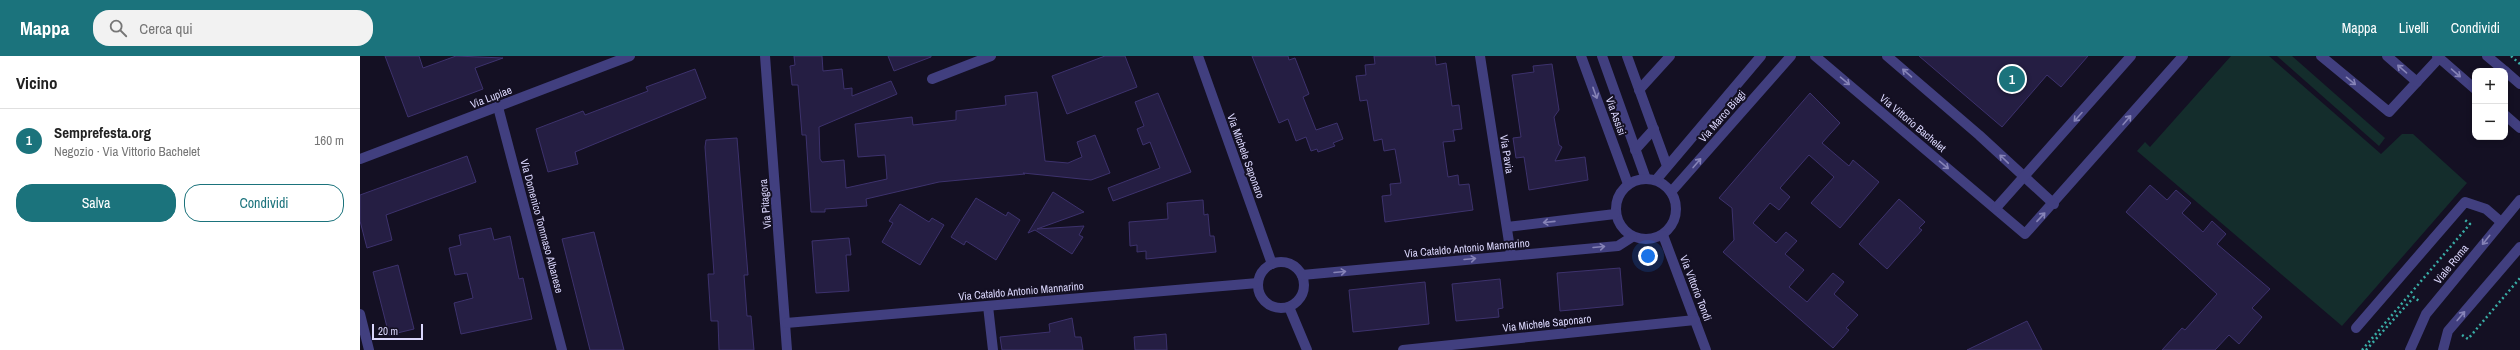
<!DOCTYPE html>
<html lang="it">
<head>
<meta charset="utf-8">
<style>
	body { margin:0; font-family:"Archivo Narrow",sans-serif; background:#f2f2f2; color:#222 }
	.controls { position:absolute; right:12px; top:12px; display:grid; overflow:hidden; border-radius:8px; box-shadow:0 2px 6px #0003 }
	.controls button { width:36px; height:36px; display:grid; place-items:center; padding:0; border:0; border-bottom:1px solid #e0e0e0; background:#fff; color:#222; font:20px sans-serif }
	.scale { position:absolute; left:12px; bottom:10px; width:51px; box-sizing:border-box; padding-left:4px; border:2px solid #dad6fc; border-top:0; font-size:11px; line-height:14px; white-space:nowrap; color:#dad6fc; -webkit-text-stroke:3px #141023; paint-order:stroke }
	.you { position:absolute; left:1288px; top:200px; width:14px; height:14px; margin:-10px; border:3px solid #fff; border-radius:50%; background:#1a73e8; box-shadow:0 0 0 6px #1a73e833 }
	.badge { display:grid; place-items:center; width:26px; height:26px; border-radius:50%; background:#1b737c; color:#fff; font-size:13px; font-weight:700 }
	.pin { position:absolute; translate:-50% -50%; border:2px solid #fff; box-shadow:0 1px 4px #0006 }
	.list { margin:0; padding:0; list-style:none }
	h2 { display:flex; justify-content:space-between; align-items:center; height:52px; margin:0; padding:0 16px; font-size:17px }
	h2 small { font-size:13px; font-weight:400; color:#767676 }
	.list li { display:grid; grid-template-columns:26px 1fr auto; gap:12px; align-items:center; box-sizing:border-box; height:64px; padding:0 16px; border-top:1px solid #e0e0e0 }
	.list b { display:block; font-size:15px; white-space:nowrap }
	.list p { margin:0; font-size:13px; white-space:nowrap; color:#767676 }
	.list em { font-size:13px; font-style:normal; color:#767676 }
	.actions { display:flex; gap:8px; padding:12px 16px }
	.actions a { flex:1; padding:9px 0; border:1px solid #1b737c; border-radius:16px; text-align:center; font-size:14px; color:#1b737c }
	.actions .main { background:#1b737c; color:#fff }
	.icon { flex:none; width:22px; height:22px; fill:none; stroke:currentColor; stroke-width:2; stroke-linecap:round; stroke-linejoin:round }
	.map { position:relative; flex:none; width:2160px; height:294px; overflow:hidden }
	header { display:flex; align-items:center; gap:24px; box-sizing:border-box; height:56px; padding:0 20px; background:#1b737c; color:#fff }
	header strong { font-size:19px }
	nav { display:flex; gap:22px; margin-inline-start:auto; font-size:14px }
	.search { width:280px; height:36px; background:#f2f2f2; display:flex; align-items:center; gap:10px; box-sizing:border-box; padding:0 14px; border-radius:16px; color:#767676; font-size:15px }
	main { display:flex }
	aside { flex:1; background:#fff }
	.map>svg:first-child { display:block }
	.green { fill:#142d2c }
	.building { fill:#251e43; stroke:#3d326d }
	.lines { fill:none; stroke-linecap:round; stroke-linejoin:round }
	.path { stroke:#39ada6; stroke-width:2.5; stroke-dasharray:2 3; stroke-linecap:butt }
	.minor { stroke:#413f7f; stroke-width:10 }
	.oneway { stroke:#8683b7 }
	.labels { text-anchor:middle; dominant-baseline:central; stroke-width:4; stroke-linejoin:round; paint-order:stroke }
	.street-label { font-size:11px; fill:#dad6fc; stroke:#141023 }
</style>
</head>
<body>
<header>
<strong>Mappa</strong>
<div class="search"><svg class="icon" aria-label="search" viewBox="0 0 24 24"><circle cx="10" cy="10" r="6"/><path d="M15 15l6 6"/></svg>Cerca qui</div>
<nav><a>Mappa</a><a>Livelli</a><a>Condividi</a></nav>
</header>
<main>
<aside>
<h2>Vicino<small></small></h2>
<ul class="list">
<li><span class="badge">1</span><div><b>Semprefesta.org</b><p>Negozio · Via Vittorio Bachelet</p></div><em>160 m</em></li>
</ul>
<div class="actions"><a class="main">Salva</a><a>Condividi</a></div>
</aside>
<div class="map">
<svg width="2160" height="294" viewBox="0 0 2160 294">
	<rect width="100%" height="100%" fill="#141023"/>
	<g class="green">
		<polygon points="1871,0 1909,0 2021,98 2042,78 2053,78 2107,127 1982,270 1777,95 1785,86 1790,91"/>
		<polygon points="1917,0 1932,0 2025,82 2019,90"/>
	</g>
	<g class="building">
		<polygon points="25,0 59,0 63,12 96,0 143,2 115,12 123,33 48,61"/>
		<polygon points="434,0 462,0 463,15 482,13 484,33 492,32 492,40 531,25 537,38 459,71 460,103 462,106 484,104 486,132 527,123 525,99 498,101 495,68 552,61 553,69 596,64 596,55 646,49 645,40 677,36 685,105 708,107 722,101 717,86 735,79 750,117 731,124 663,117 665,118 579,126 506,143 507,150 465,153 465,156 451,156 446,79 442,79 438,29 432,29 430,10 435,9"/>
		<polygon points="528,0 571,0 571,1 534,15"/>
		<polygon points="745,0 765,0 777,31 707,58 692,20"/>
		<polygon points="892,0 928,0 929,4 935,2 949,38 943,41 956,74 977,67 983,83 973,87 975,90 958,96 957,93 951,95 946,81 936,85 928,63 919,67"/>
		<polygon points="1014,0 1075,0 1076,9 1086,7 1092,50 1099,49 1102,73 1093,74 1095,85 1083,86 1088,121 1098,119 1099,129 1109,128 1113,154 1025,166 1022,140 1031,139 1030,128 1041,127 1035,93 1024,95 1022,83 1014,85 1007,44 1000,45 996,20 1006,19 1005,9 1015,8"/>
		<polygon points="1559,0 1728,0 1701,31 1687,19 1642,71"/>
		<polygon points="1192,8 1199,54 1194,61 1199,89 1202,91 1195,105 1225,101 1228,124 1169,134 1164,101 1156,102 1153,82 1161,81 1152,19 1174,16 1173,10"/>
		<polygon points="335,13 346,42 215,96 218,108 188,116 176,73 223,55 225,59 288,35 286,31"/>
		<polygon points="798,37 831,116 753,145 748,132 800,112 790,86 783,89 777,73 784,70 775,46"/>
		<polygon points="1450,37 1480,67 1462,87 1489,110 1493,104 1519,126 1480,172 1451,147 1474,121 1449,99 1420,132 1430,141 1419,154 1410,147 1393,167 1416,187 1426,176 1437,185 1425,198 1444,214 1429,231 1447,246 1473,217 1484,226 1474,238 1498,259 1486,272 1489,274 1473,292 1363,196 1374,184 1372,152 1359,142"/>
		<polygon points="377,82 388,219 384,219 387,260 391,260 394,294 359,294 358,265 351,265 348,218 354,218 345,91 346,84"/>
		<polygon points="107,100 116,126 26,159 32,184 7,192 0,165 0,139"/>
		<polygon points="1790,129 1807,144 1816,134 1831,147 1822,157 1843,176 1852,165 1866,178 1857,188 1910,233 1892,252 1902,261 1879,288 1869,279 1855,294 1802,294 1822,272 1825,274 1857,238 1766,156"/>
		<polygon points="693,136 724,156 677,173 724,170 719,179 723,181 712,198 675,174 668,177"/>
		<polygon points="616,142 646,160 648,156 660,164 636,204 606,185 604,189 591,181"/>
		<polygon points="1539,143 1565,166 1559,172 1562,174 1527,213 1499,188"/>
		<polygon points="843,144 844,159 848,158 850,180 854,180 856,196 786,203 786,195 777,196 777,189 770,190 769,166 808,163 807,147"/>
		<polygon points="540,148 569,166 572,162 584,169 560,209 522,186 533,167 529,165"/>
		<polygon points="131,172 134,184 150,180 159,223 163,222 172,263 101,278 94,247 113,242 107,217 95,219 89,192 101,189 99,179"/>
		<polygon points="234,176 264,294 230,294 202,183"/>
		<polygon points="489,182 491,199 486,199 489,235 456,237 452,185"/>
		<polygon points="38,209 54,273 29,279 13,216"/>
		<polygon points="1260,212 1263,249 1200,255 1197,217"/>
		<polygon points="1140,223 1143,252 1138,253 1139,261 1096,265 1092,228"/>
		<polygon points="1065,226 1069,268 993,276 989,234"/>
		<polygon points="712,262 715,281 721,281 723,294 642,294 640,281 690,276 689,268"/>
		<polygon points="1667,265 1682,294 1607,294"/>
		<polygon points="806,278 807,294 775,294 774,281"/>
	</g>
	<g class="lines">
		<g class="path">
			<polyline points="2151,0 2160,8"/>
			<polyline points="2102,279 2108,283 2160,222"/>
			<polyline points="2002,294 2110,168 2105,164"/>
			<polyline points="2006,294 2054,241 2059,245"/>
		</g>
		<g class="minor">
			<polyline points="405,0 427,294"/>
			<polyline points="838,0 912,208"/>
			<polyline points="1120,0 1151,199"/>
			<polyline points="1221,0 1268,128"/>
			<polyline points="1242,0 1286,123"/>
			<polyline points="1267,0 1307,110"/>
			<polyline points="1455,0 1665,178 1823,0"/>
			<polyline points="1527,0 1619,79 1694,148"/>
			<polyline points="1961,0 2029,56 2079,2"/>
			<polyline points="2027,0 2057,26"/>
			<polyline points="2077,0 2115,33"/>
			<polyline points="2127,0 2145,15"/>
			<polyline points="2145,15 2160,28"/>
			<polyline points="572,23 631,0"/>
			<polyline points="1279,34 1310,0"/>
			<polyline points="138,51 202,294"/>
			<polyline points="2145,59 2160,72"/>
			<polyline points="1275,94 1294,73"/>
			<polyline points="0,103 270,0"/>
			<circle cx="1286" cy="153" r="30"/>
			<polyline points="1296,124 1401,0"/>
			<polyline points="1311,136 1431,0"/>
			<polyline points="1636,152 1771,0"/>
			<polyline points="1147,171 1255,158"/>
			<polyline points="1303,179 1346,294"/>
			<circle cx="921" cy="229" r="23"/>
			<polyline points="942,219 1258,190 1272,181"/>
			<polyline points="628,250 633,294"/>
			<polyline points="929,251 947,294"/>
			<polyline points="0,258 9,294"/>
			<polyline points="426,267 898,227"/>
			<polyline points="1996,272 2105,146 2126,153 2141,166"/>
			<polyline points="1043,294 1335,264"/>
			<polyline points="2050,294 2066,258 2160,144"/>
			<polyline points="2083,294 2088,275 2160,191"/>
		</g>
	</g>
	<defs><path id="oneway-shaft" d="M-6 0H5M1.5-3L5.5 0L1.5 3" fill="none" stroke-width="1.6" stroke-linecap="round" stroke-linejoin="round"/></defs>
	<g class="oneway">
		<use href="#oneway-shaft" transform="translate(2042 13) rotate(-139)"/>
		<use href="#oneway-shaft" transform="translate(1547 17) rotate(-139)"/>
		<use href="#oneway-shaft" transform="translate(2096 17) rotate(41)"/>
		<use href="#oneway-shaft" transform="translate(1485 25) rotate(40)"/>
		<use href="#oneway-shaft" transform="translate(1991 25) rotate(39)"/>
		<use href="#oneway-shaft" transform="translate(1235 37) rotate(70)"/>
		<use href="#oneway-shaft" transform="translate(1718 61) rotate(132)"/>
		<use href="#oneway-shaft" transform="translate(1767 64) rotate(-49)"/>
		<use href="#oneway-shaft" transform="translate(1644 103) rotate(-136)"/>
		<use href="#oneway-shaft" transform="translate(1337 107) rotate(-49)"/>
		<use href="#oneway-shaft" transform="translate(1584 109) rotate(40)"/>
		<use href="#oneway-shaft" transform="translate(1681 161) rotate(-47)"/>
		<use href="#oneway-shaft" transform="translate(1189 166) rotate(174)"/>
		<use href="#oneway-shaft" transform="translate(2126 184) rotate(129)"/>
		<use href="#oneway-shaft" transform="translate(1239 191) rotate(-5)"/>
		<use href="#oneway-shaft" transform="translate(1110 203) rotate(-5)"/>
		<use href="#oneway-shaft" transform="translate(980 216) rotate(-5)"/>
		<use href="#oneway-shaft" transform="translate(2101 260) rotate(-50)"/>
	</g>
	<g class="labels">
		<g class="street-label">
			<text transform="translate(131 41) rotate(-21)">Via Lupiae</text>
			<text transform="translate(1256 60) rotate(70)">Via Assisi</text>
			<text transform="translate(1362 60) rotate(-49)">Via Marco Biagi</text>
			<text transform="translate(1553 67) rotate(40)">Via Vittorio Bachelet</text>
			<text transform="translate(1147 98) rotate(81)">Via Pavia</text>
			<text transform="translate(886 100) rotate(70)">Via Michele Saponaro</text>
			<text transform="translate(405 148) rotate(-95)">Via Pitagora</text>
			<text transform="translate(182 170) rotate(75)">Via Domenico Tommaso Albanese</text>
			<text transform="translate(1107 192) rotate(-5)">Via Cataldo Antonio Mannarino</text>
			<text transform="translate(2091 208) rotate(-51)">Viale Roma</text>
			<text transform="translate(1336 232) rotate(69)">Via Vittorio Tondi</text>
			<text transform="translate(661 235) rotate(-5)">Via Cataldo Antonio Mannarino</text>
			<text transform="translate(1187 267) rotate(-6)">Via Michele Saponaro</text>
		</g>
	</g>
</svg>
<div class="controls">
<button>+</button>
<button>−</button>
</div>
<div class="scale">20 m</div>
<div class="you"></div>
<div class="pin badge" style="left:1652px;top:23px">1</div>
</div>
</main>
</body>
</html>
